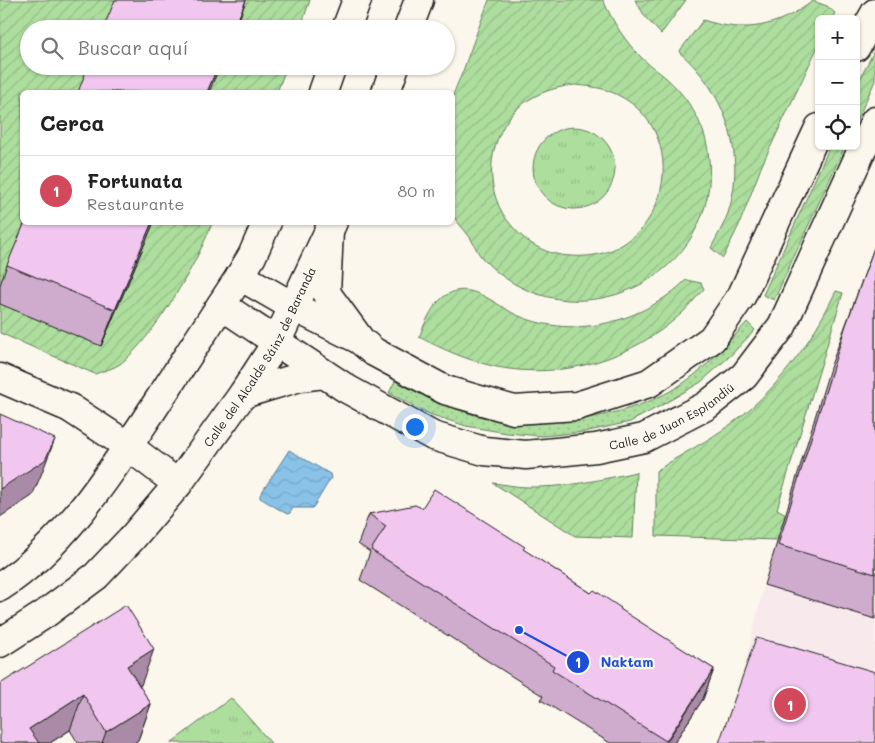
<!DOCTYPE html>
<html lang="es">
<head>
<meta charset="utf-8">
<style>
	body { margin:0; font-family:Mali,sans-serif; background:#f6f6f6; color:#222 }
	.controls { position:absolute; right:15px; top:15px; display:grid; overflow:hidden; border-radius:8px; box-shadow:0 1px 4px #0004 }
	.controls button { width:45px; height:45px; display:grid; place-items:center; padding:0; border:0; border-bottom:1px solid #e0e0e0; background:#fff; color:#222; font:25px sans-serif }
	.you { position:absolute; left:414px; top:426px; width:18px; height:18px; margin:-12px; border:4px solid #fff; border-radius:50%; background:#1a73e8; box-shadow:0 0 0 8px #1a73e833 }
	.badge { display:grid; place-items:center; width:32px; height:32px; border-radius:50%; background:#d1495b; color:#fff; font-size:16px; font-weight:700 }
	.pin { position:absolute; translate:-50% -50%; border:2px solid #fff; box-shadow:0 1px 5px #0006 }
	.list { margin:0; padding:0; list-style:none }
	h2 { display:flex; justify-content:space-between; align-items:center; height:65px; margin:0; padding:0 20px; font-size:21px }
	h2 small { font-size:16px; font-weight:400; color:#767676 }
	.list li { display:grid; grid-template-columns:32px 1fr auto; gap:15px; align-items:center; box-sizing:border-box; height:70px; padding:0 20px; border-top:1px solid #e0e0e0 }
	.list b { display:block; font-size:19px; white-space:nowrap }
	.list p { margin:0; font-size:16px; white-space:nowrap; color:#767676 }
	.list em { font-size:16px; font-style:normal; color:#767676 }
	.icon { flex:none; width:28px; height:28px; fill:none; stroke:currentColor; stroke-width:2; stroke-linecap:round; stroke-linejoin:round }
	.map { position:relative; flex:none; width:875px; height:743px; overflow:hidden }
	.search { position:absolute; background:#fff; box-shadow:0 1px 4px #0004; left:20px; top:20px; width:435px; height:55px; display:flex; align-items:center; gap:12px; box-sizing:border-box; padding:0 18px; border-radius:28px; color:#767676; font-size:19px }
	.panel { position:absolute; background:#fff; box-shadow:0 1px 4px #0004; left:20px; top:90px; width:435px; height:135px; border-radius:8px }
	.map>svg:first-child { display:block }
	.built { fill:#f8e9ed }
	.grass { fill:url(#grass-dots); stroke:#647d5d }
	.park { fill:url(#park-tufts); stroke:#647d5d }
	.garden { fill:url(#garden-furrows); stroke:#647d5d; fill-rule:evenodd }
	.water { fill:url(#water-waves); stroke:#5d7f96 }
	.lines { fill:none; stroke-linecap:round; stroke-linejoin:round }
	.minor-casing { stroke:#1c1c1c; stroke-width:31 }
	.tertiary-casing { stroke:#1c1c1c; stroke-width:31 }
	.minor { stroke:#fbf7ec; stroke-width:28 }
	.tertiary { stroke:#fbf7ec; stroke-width:28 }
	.wall { fill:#cfabce; stroke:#1c1c1c }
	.shaded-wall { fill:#a98ba7; stroke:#1c1c1c }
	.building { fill:#f1c7ef; stroke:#1c1c1c }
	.labels { text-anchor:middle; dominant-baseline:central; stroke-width:4.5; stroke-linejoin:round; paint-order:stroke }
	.street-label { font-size:12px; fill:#1c1c1c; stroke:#fbf7ec }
	.leader { fill:none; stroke:#1d4ed8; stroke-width:2 }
	.callout-dot { fill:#1d4ed8; stroke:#fbf7ec; stroke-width:2 }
	.mark-label { font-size:15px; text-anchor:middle; font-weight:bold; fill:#fff }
	.callout-label { font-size:14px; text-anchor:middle; font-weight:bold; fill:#1d4ed8; stroke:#fbf7ec; stroke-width:4.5; stroke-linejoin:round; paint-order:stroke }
</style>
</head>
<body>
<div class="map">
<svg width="875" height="743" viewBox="0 0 875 743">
	<defs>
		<pattern id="grass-dots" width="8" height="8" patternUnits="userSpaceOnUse" patternTransform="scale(1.25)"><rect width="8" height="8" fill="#adde9e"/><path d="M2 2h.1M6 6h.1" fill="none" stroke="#94be88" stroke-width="1.8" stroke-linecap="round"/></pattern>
		<pattern id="park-tufts" width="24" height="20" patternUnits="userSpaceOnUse" patternTransform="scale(1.25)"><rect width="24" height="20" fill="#adde9e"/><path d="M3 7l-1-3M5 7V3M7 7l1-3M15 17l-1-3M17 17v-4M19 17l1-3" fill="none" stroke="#94be88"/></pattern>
		<pattern id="garden-furrows" width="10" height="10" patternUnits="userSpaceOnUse" patternTransform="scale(1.25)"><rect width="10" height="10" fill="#adde9e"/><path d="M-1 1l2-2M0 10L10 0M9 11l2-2" fill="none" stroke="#94be88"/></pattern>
		<pattern id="water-waves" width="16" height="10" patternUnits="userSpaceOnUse" patternTransform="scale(1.25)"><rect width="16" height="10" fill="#89c1e7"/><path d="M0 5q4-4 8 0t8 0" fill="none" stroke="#76a5c6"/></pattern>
	</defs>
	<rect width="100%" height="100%" fill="#fbf7ec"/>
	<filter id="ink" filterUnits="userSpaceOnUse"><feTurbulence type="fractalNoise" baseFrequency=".02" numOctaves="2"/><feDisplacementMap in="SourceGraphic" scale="10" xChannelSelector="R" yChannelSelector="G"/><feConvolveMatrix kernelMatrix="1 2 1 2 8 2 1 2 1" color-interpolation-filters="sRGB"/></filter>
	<g filter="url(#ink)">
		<polygon class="built" points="875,245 875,743 719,743 743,674 764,585 830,368"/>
		<path class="grass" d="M747,322L755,330L730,356L701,382L662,405L630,422L584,432L541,436L507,433L466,426L429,414L389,393L395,381C427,397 455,411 490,419C498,421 508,420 516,421C573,425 647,413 693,376C713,360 730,341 747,322Z"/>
		<g class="park">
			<circle cx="574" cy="168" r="41"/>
			<polygon points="231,698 271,743 170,743 175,740"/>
		</g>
		<g class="garden">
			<path d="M0,0H310L300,29H29V66H287L277,92H22V222L212,223C198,262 153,339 120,364C113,369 102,371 95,374L0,333Z"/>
			<path d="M489,0H603C613,22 625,42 643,59C649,65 658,71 665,77C686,95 704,122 708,151C727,278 570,351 483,259C478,254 475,246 471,239C467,232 454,220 452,213C450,205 452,183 452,173C452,150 450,125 452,101C453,92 459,81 463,71C471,48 480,24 489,0ZM575,85C586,86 598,87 609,91C700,126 669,264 571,256C547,255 527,244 512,226C483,194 486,143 514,112C530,95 553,87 575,85Z"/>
			<polygon points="635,0 686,0 661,34 646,18"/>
			<path d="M813,1L827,6L835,13L832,19H819V44L762,165L739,225L723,258L711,248C717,236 724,225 728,213C747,154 725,91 679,52L703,20C746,34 777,27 813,1Z"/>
			<polygon points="875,49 875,81 856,122 856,87"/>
			<polygon points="830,146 845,146 774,300 763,295"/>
			<path d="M686,280L701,283L704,289C696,297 689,307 681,314C632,359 562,380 497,367C469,361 444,350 419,337C427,319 435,296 456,291C478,286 500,308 519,316C576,340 643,322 686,280Z"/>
			<path d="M836,291L843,293L777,509L786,514L777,540L656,536V471C679,455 705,443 727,427C776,392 810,345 836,291Z"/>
			<path d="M636,472L633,538L575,536L493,483C504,484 516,487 528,487C564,488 600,480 636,472Z"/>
		</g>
		<polygon class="water" points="289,450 330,474 331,478 314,506 312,508 293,508 290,513 287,514 260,498 260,495"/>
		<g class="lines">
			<defs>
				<g id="minor">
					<polyline points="856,47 875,13"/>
					<polyline points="329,231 326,293 361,341 374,352 445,390 514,410 577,406 649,383 712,339 742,295 819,128"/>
					<polyline points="240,276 294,307 356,338"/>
					<path id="s1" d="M221,305L347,389L433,436L484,451L526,455L596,448L644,438L706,406L744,376L782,326L875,121"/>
					<polyline points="0,378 70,408 128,446 178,484"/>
					<polyline points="243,394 300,377 324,374"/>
				</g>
				<g id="tertiary">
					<polyline points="346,29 357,0"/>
					<polyline points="408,29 419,0"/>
					<polyline points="323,92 332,66"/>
					<polyline points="386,92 395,66"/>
					<path d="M0,587C65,545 110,473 153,409C182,365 211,320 240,276L252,256L267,222"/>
					<path id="s2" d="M0,643L45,614L96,576L133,537L178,484L243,394L276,343L333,222"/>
				</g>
			</defs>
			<use href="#minor" class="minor-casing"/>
			<use href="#tertiary" class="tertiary-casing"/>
			<use href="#minor" class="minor"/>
			<use href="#tertiary" class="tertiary"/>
		</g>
		<g class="wall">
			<polygon points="154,222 101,346 0,304 0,285 7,265"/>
			<polygon points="875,245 875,619 764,585 830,368"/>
			<polygon points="422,508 524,550 591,593 714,669 703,699 674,743 610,743 541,700 543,696 360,580 370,552 358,544 369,514"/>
			<polygon points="126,605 141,685 139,686 151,704 138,740 134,743 78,743 70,730 50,743 0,743"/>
		</g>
		<g class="shaded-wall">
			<polygon points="246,0 236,29 234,29"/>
			<polygon points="218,66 220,66 209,92 207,92"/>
			<polygon points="152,222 154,222 101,346 115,310"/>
			<polygon points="55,439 41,475 32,496 0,517 0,489"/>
			<polygon points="154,649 141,685 114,702 127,666"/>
			<polygon points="714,669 703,699 674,743 666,743"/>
			<polygon points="83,694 70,730 50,743 24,743 29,729"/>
			<polygon points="151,704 138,740 134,743 102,743 106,732"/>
		</g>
		<g class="building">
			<polygon points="115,0 246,0 234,29 103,29"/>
			<polygon points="88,66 218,66 207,92 78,92"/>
			<polygon points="25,222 152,222 115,310 7,265"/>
			<polygon points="875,245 875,574 778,545 845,328"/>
			<polygon points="0,414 55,439 45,460 0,489"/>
			<polygon points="434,489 525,547 523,549 591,593 594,590 621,608 620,609 714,669 666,741 552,670 554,666 371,550 386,526 369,514 415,505 422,508"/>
			<polygon points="126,605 154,649 127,666 151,704 106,732 83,694 29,729 39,743 0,743 0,684"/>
			<polygon points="756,638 782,644 875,672 875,743 719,743"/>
		</g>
	</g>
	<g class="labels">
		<g class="street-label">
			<text stroke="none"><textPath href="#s2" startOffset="392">Calle del Alcalde Sáinz de Baranda</textPath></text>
			<text stroke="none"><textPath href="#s1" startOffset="498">Calle de Juan Esplandiú</textPath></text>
		</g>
	</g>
	<path class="leader" d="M519 630L578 662"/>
	<g class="callout-dot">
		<circle cx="519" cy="630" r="5"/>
		<circle cx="578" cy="662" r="12"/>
	</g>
	<g class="mark-label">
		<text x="578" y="668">1</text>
	</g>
	<g class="callout-label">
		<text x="627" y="667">Naktam</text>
	</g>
</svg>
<div class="controls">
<button>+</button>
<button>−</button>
<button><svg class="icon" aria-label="locate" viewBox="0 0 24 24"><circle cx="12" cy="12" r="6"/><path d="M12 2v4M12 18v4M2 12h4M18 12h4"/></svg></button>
</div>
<div class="you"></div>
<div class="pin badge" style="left:790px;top:704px">1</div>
<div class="search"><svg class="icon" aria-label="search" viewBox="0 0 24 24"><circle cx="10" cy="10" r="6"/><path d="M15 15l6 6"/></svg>Buscar aquí</div>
<section class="panel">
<h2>Cerca<small></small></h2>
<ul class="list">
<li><span class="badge">1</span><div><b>Fortunata</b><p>Restaurante</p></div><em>80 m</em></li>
</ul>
</section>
</div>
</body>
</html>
